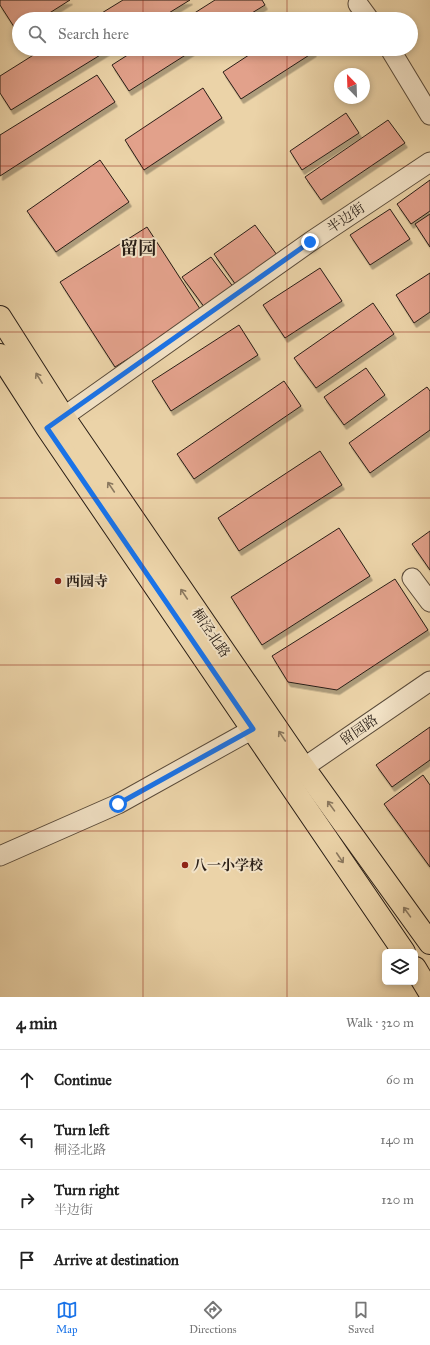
<!DOCTYPE html>
<html lang="en">
<head>
<meta charset="utf-8">
<style>
	body { margin:0; font-family:"IM FELL Great Primer","Noto Serif SC",serif; background:#f6f6f6; color:#222 }
	.controls { position:absolute; right:12px; bottom:12px; display:grid; overflow:hidden; border-radius:6px; box-shadow:0 2px 6px #0003 }
	.controls button { width:36px; height:36px; display:grid; place-items:center; padding:0; border:0; border-bottom:1px solid #e0e0e0; background:#fff; color:#222; font:20px sans-serif }
	.compass { position:absolute; left:334px; top:68px; width:36px; height:36px; border-radius:50%; background:#fff; box-shadow:0 2px 6px #0003; rotate:337deg }
	.stop { position:absolute; width:12px; height:12px; margin:-9px; border:3px solid #1a73e8; border-radius:50%; background:#fff }
	.stop.end { background:#1a73e8; border-color:#fff; box-shadow:0 1px 4px #0008 }
	.list { margin:0; padding:0; list-style:none }
	h2 { display:flex; justify-content:space-between; align-items:center; height:52px; margin:0; padding:0 16px; font-size:17px }
	h2 small { font-size:13px; font-weight:400; color:#767676 }
	.list li { display:grid; grid-template-columns:26px 1fr auto; gap:12px; align-items:center; box-sizing:border-box; height:60px; padding:0 16px; border-top:1px solid #e0e0e0 }
	.list b { display:block; font-size:15px; white-space:nowrap }
	.list p { margin:0; font-size:13px; white-space:nowrap; color:#767676 }
	.list em { font-size:13px; font-style:normal; color:#767676 }
	.icon { flex:none; width:22px; height:22px; fill:none; stroke:currentColor; stroke-width:2; stroke-linecap:round; stroke-linejoin:round }
	.map { position:relative; flex:none; width:430px; height:997px; overflow:hidden }
	.search { position:absolute; background:#fff; box-shadow:0 2px 6px #0003; left:12px; right:12px; top:12px; height:44px; display:flex; align-items:center; gap:10px; box-sizing:border-box; padding:0 14px; border-radius:22px; color:#767676; font-size:15px }
	.sheet { height:292px; background:#fff }
	nav { display:flex; justify-content:space-around; align-items:center; box-sizing:border-box; height:56px; border-top:1px solid #e0e0e0; background:#fff; font-size:11px; color:#767676 }
	nav a { display:grid; justify-items:center; gap:2px }
	nav .on { color:#1a73e8 }
	.map>svg:first-child { display:block }
	.building { fill:#e2a18b; stroke:#291e16; filter:url(#shadow) }
	.lines { fill:none; stroke-linecap:round; stroke-linejoin:round }
	.minor-casing { stroke:#5a4b3a; stroke-width:21 }
	.major-casing { stroke:#291e16; stroke-width:24 }
	.minor { stroke:#f2e2c6; stroke-width:19 }
	.major { stroke:#ebd3a8; stroke-width:22 }
	.oneway { stroke:#8a785f }
	.route { stroke:#1a73e8; stroke-width:5 }
	.grid { fill:none; stroke:#8f2418; stroke-width:1; stroke-opacity:0.55 }
	.poi-dot { fill:#8f2418; stroke:#f2e2c6; stroke-width:1.5 }
	.labels { text-anchor:middle; dominant-baseline:central; stroke-width:4; stroke-linejoin:round; paint-order:stroke }
	.street-label { font-size:14px; fill:#291e16; stroke:#f2e2c6 }
	.poi-label { font-size:14px; font-weight:bold; fill:#291e16; stroke:#f2e2c6; text-anchor:start }
	.district-label { font-size:18px; font-weight:bold; fill:#291e16; stroke:#f2e2c6 }
</style>
</head>
<body>
<div class="map">
<svg width="430" height="997" viewBox="0 0 430 997">
	<defs>
		<filter id="shadow"><feDropShadow dx="2.5" dy="4.5" stdDeviation="0" flood-color="#0004"/></filter>
	</defs>
	<rect width="100%" height="100%" fill="#ebd3a8"/>
	<filter id="stains"><feTurbulence type="fractalNoise" baseFrequency=".005" numOctaves="4"/><feColorMatrix values="0 0 0 0 .2 0 0 0 0 .09 0 0 0 0 .02 0 0 0 .5 -.17"/></filter>
	<radialGradient id="worn" r=".72"><stop offset=".6" stop-color="#630" stop-opacity="0"/><stop offset="1" stop-color="#630" stop-opacity=".3"/></radialGradient>
	<g class="building">
		<polygon points="0,0 70,0 40,19 19,19 18,33 0,5"/>
		<polygon points="123,0 190,0 159,19 92,19"/>
		<polygon points="215,0 262,0 265,5 242,19 185,19"/>
		<polygon points="43,49 110,49 11,110 0,93 0,76"/>
		<polygon points="137,49 195,49 129,91 112,65"/>
		<polygon points="258,49 312,49 314,52 241,99 223,72"/>
		<polygon points="97,75 115,102 0,176 0,135"/>
		<polygon points="203,88 222,118 144,170 125,140"/>
		<polygon points="346,113 359,133 302,170 290,151"/>
		<polygon points="388,120 405,143 321,200 305,177"/>
		<polygon points="100,160 129,202 56,252 27,211"/>
		<polygon points="430,180 430,211 411,224 397,204"/>
		<polygon points="390,209 410,239 370,265 350,235"/>
		<polygon points="430,214 430,247 415,224"/>
		<polygon points="255,225 277,255 236,285 214,254"/>
		<polygon points="147,227 202,312 115,367 60,282"/>
		<polygon points="211,257 234,288 205,308 182,277"/>
		<polygon points="320,268 342,301 285,338 263,305"/>
		<polygon points="430,273 430,312 414,323 396,295"/>
		<polygon points="373,303 394,334 316,388 294,358"/>
		<polygon points="239,325 258,355 171,411 152,381"/>
		<polygon points="366,368 385,395 344,425 324,397"/>
		<polygon points="284,381 301,406 194,479 177,454"/>
		<polygon points="427,387 430,391 430,430 370,473 349,443"/>
		<polygon points="320,451 342,485 239,551 218,518"/>
		<polygon points="339,528 370,576 262,645 231,597"/>
		<polygon points="430,531 430,570 412,544"/>
		<polygon points="395,579 428,630 337,690 288,682 272,656"/>
		<polygon points="430,727 430,760 392,787 376,765"/>
		<polygon points="423,775 430,785 430,867 384,804"/>
	</g>
	<g class="lines">
		<defs>
			<g id="minor">
				<polyline points="358,4 369,19"/>
				<polyline points="390,49 430,115"/>
				<polyline points="52,425 310,242 430,162"/>
				<polyline points="412,578 430,602"/>
				<polyline points="293,775 430,681"/>
				<polyline points="0,856 118,804 253,729"/>
			</g>
			<g id="major">
				<polyline points="0,317 63,416 304,768 430,943"/>
				<polyline points="0,355 47,428 404,952"/>
				<polyline points="415,968 430,993"/>
			</g>
		</defs>
		<use href="#minor" class="minor-casing"/>
		<use href="#major" class="major-casing"/>
		<use href="#minor" class="minor"/>
		<use href="#major" class="major"/>
	</g>
	<defs><path id="oneway-shaft" d="M-6 0H5M1.5-3L5.5 0L1.5 3" fill="none" stroke-width="1.6" stroke-linecap="round" stroke-linejoin="round"/></defs>
	<g class="oneway">
		<use href="#oneway-shaft" transform="translate(39 378) rotate(-122)"/>
		<use href="#oneway-shaft" transform="translate(111 487) rotate(-124)"/>
		<use href="#oneway-shaft" transform="translate(184 594) rotate(-124)"/>
		<use href="#oneway-shaft" transform="translate(282 736) rotate(-124)"/>
		<use href="#oneway-shaft" transform="translate(331 806) rotate(-126)"/>
		<use href="#oneway-shaft" transform="translate(340 858) rotate(56)"/>
		<use href="#oneway-shaft" transform="translate(407 912) rotate(-126)"/>
	</g>
	<g class="lines">
		<polyline class="route" points="118,804 253,729 47,428 310,242"/>
	</g>
	<path class="grid" d="M143,0V19M287,0V19M143,49V997M287,49V997M0,166H430M0,332H430M0,498H430M0,665H430M0,831H430"/>
	<g class="poi-dot">
		<circle cx="58" cy="581" r="4"/>
		<circle cx="185" cy="865" r="4"/>
	</g>
	<g class="labels">
		<g class="street-label">
			<text transform="translate(346 218) rotate(-34)">半边街</text>
			<text transform="translate(211 633) rotate(56)">桐泾北路</text>
			<text transform="translate(359 730) rotate(-34)">留园路</text>
		</g>
		<g class="poi-label">
			<text x="66" y="581">西园寺</text>
			<text x="193" y="865">八一小学校</text>
		</g>
		<g class="district-label">
			<text x="138" y="248">留园</text>
		</g>
	</g>
	<rect width="100%" height="100%" filter="url(#stains)"/>
	<rect width="100%" height="100%" fill="url(#worn)"/>
</svg>
<div class="controls">
<button><svg class="icon" aria-label="layers" viewBox="0 0 24 24"><path d="M12 4l9 5-9 5-9-5zM3 14l9 5 9-5"/></svg></button>
</div>
<svg class="compass" viewBox="-18 -18 36 36"><path d="M0-13l5 13h-10z" fill="#e53935"/><path d="M0 13l5-13h-10z" fill="#767676"/></svg>
<div class="stop" style="left:118px;top:804px"></div>
<div class="stop end" style="left:310px;top:242px"></div>
<div class="search"><svg class="icon" aria-label="search" viewBox="0 0 24 24"><circle cx="10" cy="10" r="6"/><path d="M15 15l6 6"/></svg>Search here</div>
</div>
<section class="sheet">
<h2>4 min<small>Walk · 320 m</small></h2>
<ul class="list">
<li><svg class="icon" aria-label="ahead" viewBox="0 0 24 24"><path d="M12 20V5M6 11l6-6 6 6"/></svg><div><b>Continue</b></div><em>60 m</em></li>
<li><svg class="icon" aria-label="left" viewBox="0 0 24 24"><path d="M17 20v-9H6M10 6l-5 5 5 5"/></svg><div><b>Turn left</b><p>桐泾北路</p></div><em>140 m</em></li>
<li><svg class="icon" aria-label="right" viewBox="0 0 24 24"><path d="M7 20v-9h11M14 6l5 5-5 5"/></svg><div><b>Turn right</b><p>半边街</p></div><em>120 m</em></li>
<li><svg class="icon" aria-label="arrive" viewBox="0 0 24 24"><path d="M6 21V4h12l-3 4 3 4H6"/></svg><div><b>Arrive at destination</b></div></li>
</ul>
</section>
<nav>
<a class="on"><svg class="icon" aria-label="map" viewBox="0 0 24 24"><path d="M3 6l6-2 6 2 6-2v14l-6 2-6-2-6 2zM9 4v14M15 6v14"/></svg>Map</a>
<a><svg class="icon" aria-label="directions" viewBox="0 0 24 24"><path d="M12 3l9 9-9 9-9-9zM9 14v-3h6M13 9l2 2-2 2"/></svg>Directions</a>
<a><svg class="icon" aria-label="saved" viewBox="0 0 24 24"><path d="M7 4h10v16l-5-4-5 4z"/></svg>Saved</a>
</nav>
</body>
</html>
